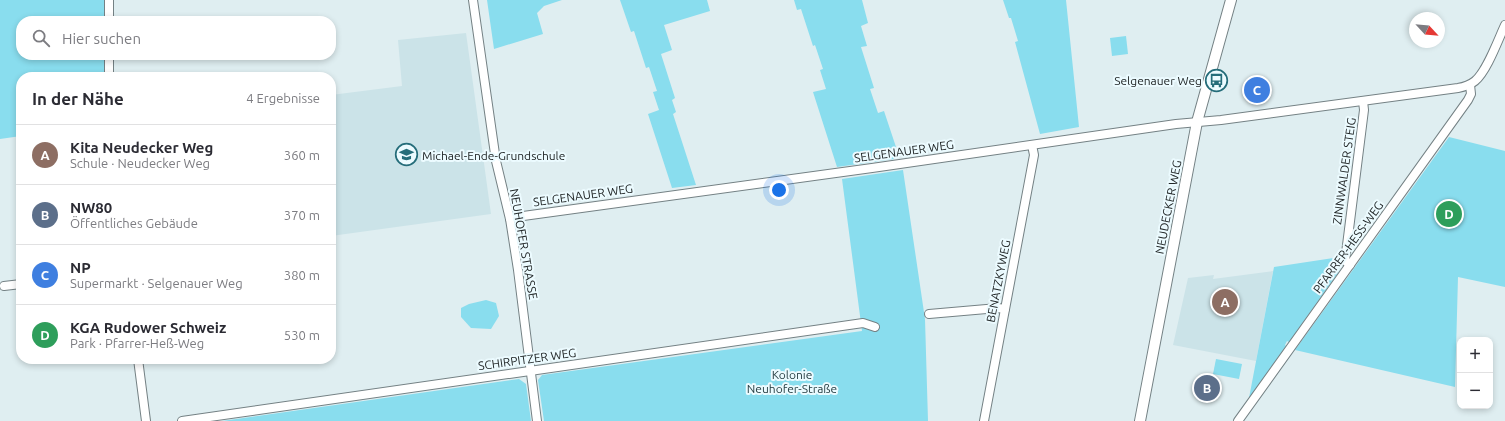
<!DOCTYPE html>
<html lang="de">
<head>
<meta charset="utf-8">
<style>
	body { margin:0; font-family:Ubuntu,sans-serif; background:#f7f7f7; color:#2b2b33 }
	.controls { position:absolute; right:12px; bottom:12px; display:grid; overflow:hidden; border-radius:8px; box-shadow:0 2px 6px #0003 }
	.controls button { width:36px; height:36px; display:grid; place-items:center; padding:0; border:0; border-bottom:1px solid #e1e1e2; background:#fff; color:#2b2b33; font:20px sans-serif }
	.compass { position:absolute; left:1409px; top:12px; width:36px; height:36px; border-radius:50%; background:#fff; box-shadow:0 2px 6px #0003; rotate:116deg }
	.you { position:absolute; left:779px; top:190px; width:14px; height:14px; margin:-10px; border:3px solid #fff; border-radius:50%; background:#1a73e8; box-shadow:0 0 0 6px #1a73e833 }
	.badge { display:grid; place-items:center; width:26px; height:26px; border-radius:50%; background:#2563eb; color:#fff; font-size:13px; font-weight:700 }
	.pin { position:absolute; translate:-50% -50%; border:2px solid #fff; box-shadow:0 1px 4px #0006 }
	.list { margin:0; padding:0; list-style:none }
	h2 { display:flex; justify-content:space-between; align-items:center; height:52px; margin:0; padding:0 16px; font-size:17px }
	h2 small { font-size:13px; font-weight:400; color:#7c7c81 }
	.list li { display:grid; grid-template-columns:26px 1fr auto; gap:12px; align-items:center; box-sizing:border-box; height:60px; padding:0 16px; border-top:1px solid #e1e1e2 }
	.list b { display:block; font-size:15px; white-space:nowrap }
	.list p { margin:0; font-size:13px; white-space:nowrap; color:#7c7c81 }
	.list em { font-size:13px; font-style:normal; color:#7c7c81 }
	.icon { flex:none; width:22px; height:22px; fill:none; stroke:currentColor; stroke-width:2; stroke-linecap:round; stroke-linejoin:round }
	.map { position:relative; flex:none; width:1505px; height:421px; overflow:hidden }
	.search { position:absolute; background:#fff; box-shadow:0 2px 6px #0003; left:16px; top:16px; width:320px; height:44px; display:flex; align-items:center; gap:10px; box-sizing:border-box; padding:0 14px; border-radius:16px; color:#7c7c81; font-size:15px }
	.panel { position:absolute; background:#fff; box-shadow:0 2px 6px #0003; left:16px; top:72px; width:320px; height:292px; border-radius:16px }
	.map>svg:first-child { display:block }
	.built { fill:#cbe3e8 }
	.green { fill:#89ddee }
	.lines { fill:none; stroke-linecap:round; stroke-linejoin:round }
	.minor-casing { stroke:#748184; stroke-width:10 }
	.tertiary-casing { stroke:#748184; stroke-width:12 }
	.minor { stroke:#fff; stroke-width:8 }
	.tertiary { stroke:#fff; stroke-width:10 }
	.labels { text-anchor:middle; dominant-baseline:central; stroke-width:4; stroke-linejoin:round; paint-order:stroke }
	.poi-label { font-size:12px; fill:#212627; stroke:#ecfbff; text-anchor:end }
	.street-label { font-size:12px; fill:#212627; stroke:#ecfbff }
	.park-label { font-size:12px; fill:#253d42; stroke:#ecfbff }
</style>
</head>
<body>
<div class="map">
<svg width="1505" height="421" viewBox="0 0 1505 421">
	<rect width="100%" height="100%" fill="#dfeef1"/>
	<g class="built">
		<polygon points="466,33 491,214 331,236 331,95 402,86 398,40"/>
		<polygon points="1273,271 1256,361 1173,345 1188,278 1214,275 1213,279"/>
	</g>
	<g class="green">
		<polygon points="0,0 105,0 105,21 21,21 21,55 105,55 105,77 21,77 21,136 0,139"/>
		<polygon points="487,0 562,0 544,6 537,13 543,34 494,49"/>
		<polygon points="620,0 707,0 710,11 664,25 672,50 661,54 675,98 672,100 676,112 673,114 696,185 672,188 648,114 659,110 653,92 657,91 649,67 646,68 634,31 631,32"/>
		<polygon points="794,0 862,0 868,23 861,26 867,46 861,47 874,88 870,89 878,113 884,111 896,147 894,159 837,167 813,92 826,89 820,70 823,69 815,45 813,46 801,9 797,10"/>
		<polygon points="1003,0 1066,0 1079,127 1040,134 1015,42 1018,41 1011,18 1009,18"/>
		<polygon points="1126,36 1128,54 1112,56 1110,38"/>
		<polygon points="1449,137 1505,151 1505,287 1458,277 1455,387 1295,350"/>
		<polygon points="903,170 925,319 928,421 544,421 538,380 542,375 862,331 842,179"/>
		<polygon points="1340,257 1338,273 1289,342 1287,341 1285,345 1286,346 1249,398 1274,267"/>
		<polygon points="486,300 496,303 499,316 491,329 471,328 461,317 461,308 469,304"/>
		<polygon points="1216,359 1242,364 1239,379 1213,374"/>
		<polygon points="519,379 526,384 531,421 222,421"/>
	</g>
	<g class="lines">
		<defs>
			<g id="minor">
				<polyline points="109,0 109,21"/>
				<polyline points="473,0 496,161 510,219 518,270 537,421"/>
				<polyline points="109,55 109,77"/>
				<path d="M510,219L516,217L872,168L1176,124L1221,120L1458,88C1464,87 1470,85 1475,81C1487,71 1498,40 1505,25"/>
				<polyline points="1350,265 1345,261 1364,110 1363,101"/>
				<polyline points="4,286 21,284"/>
				<polyline points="929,314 998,308 1005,309"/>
				<polyline points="138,359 146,421"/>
				<polyline points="182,421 863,323 875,327"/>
				<polyline points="984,421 1034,155 1032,145"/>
				<polyline points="1238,421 1468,100 1471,94 1470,85"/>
			</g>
			<polyline id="tertiary" points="1140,421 1197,122 1231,0"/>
		</defs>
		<use href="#minor" class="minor-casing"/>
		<use href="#tertiary" class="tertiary-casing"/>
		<use href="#minor" class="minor"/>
		<use href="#tertiary" class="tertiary"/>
	</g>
	<defs>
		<symbol id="bus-ring" viewBox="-11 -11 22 22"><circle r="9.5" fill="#ecfbff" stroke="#256d7a" stroke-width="1.5"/><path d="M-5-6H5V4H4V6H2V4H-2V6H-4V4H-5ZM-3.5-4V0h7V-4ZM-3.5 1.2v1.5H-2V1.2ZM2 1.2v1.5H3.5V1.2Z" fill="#256d7a"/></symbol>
		<symbol id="school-ring" viewBox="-11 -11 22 22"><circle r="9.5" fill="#ecfbff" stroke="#256d7a" stroke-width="1.5"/><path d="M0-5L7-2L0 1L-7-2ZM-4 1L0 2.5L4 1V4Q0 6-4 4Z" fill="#256d7a"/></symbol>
	</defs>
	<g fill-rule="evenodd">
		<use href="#bus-ring" x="1204" y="68" width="25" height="25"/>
		<use href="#school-ring" x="394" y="142" width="25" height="25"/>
	</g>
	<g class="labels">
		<g class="poi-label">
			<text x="1202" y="80">Selgenauer Weg</text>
			<text x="422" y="155" text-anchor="start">Michael-Ende-Grundschule</text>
		</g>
		<g class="street-label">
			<text transform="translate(904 151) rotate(-8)">SELGENAUER WEG</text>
			<text transform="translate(1344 171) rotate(-82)">ZINNWALDER STEIG</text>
			<text transform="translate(583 195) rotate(-8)">SELGENAUER WEG</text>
			<text transform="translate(1168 207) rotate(-79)">NEUDECKER WEG</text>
			<text transform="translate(524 244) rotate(80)">NEUHOFER STRASSE</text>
			<text transform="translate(1348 247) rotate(-54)">PFARRER-HESS-WEG</text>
			<text transform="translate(998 281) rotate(-79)">BENATZKYWEG</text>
			<text transform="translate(527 359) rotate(-8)">SCHIRPITZER WEG</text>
		</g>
		<g class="park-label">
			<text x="792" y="374">Kolonie<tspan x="792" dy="14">Neuhofer-Straße</tspan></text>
		</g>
	</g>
</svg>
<div class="controls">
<button>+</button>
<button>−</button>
</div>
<svg class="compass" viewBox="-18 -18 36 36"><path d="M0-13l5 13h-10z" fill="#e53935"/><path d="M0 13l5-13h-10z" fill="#7c7c81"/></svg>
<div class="you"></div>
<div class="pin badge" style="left:1225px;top:302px;background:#8d6e63">A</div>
<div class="pin badge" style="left:1207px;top:388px;background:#5c6f8a">B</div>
<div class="pin badge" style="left:1257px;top:90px;background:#3f7fe0">C</div>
<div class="pin badge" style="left:1449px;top:214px;background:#2e9e5b">D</div>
<div class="search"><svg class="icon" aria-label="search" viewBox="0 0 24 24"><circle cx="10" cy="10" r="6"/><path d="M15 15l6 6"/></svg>Hier suchen</div>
<section class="panel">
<h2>In der Nähe<small>4 Ergebnisse</small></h2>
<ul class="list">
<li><span class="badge" style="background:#8d6e63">A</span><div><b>Kita Neudecker Weg</b><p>Schule · Neudecker Weg</p></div><em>360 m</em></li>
<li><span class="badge" style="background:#5c6f8a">B</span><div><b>NW80</b><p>Öffentliches Gebäude</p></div><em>370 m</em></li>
<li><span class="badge" style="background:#3f7fe0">C</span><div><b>NP</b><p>Supermarkt · Selgenauer Weg</p></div><em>380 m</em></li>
<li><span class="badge" style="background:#2e9e5b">D</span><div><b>KGA Rudower Schweiz</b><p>Park · Pfarrer-Heß-Weg</p></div><em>530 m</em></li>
</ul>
</section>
</div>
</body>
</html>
